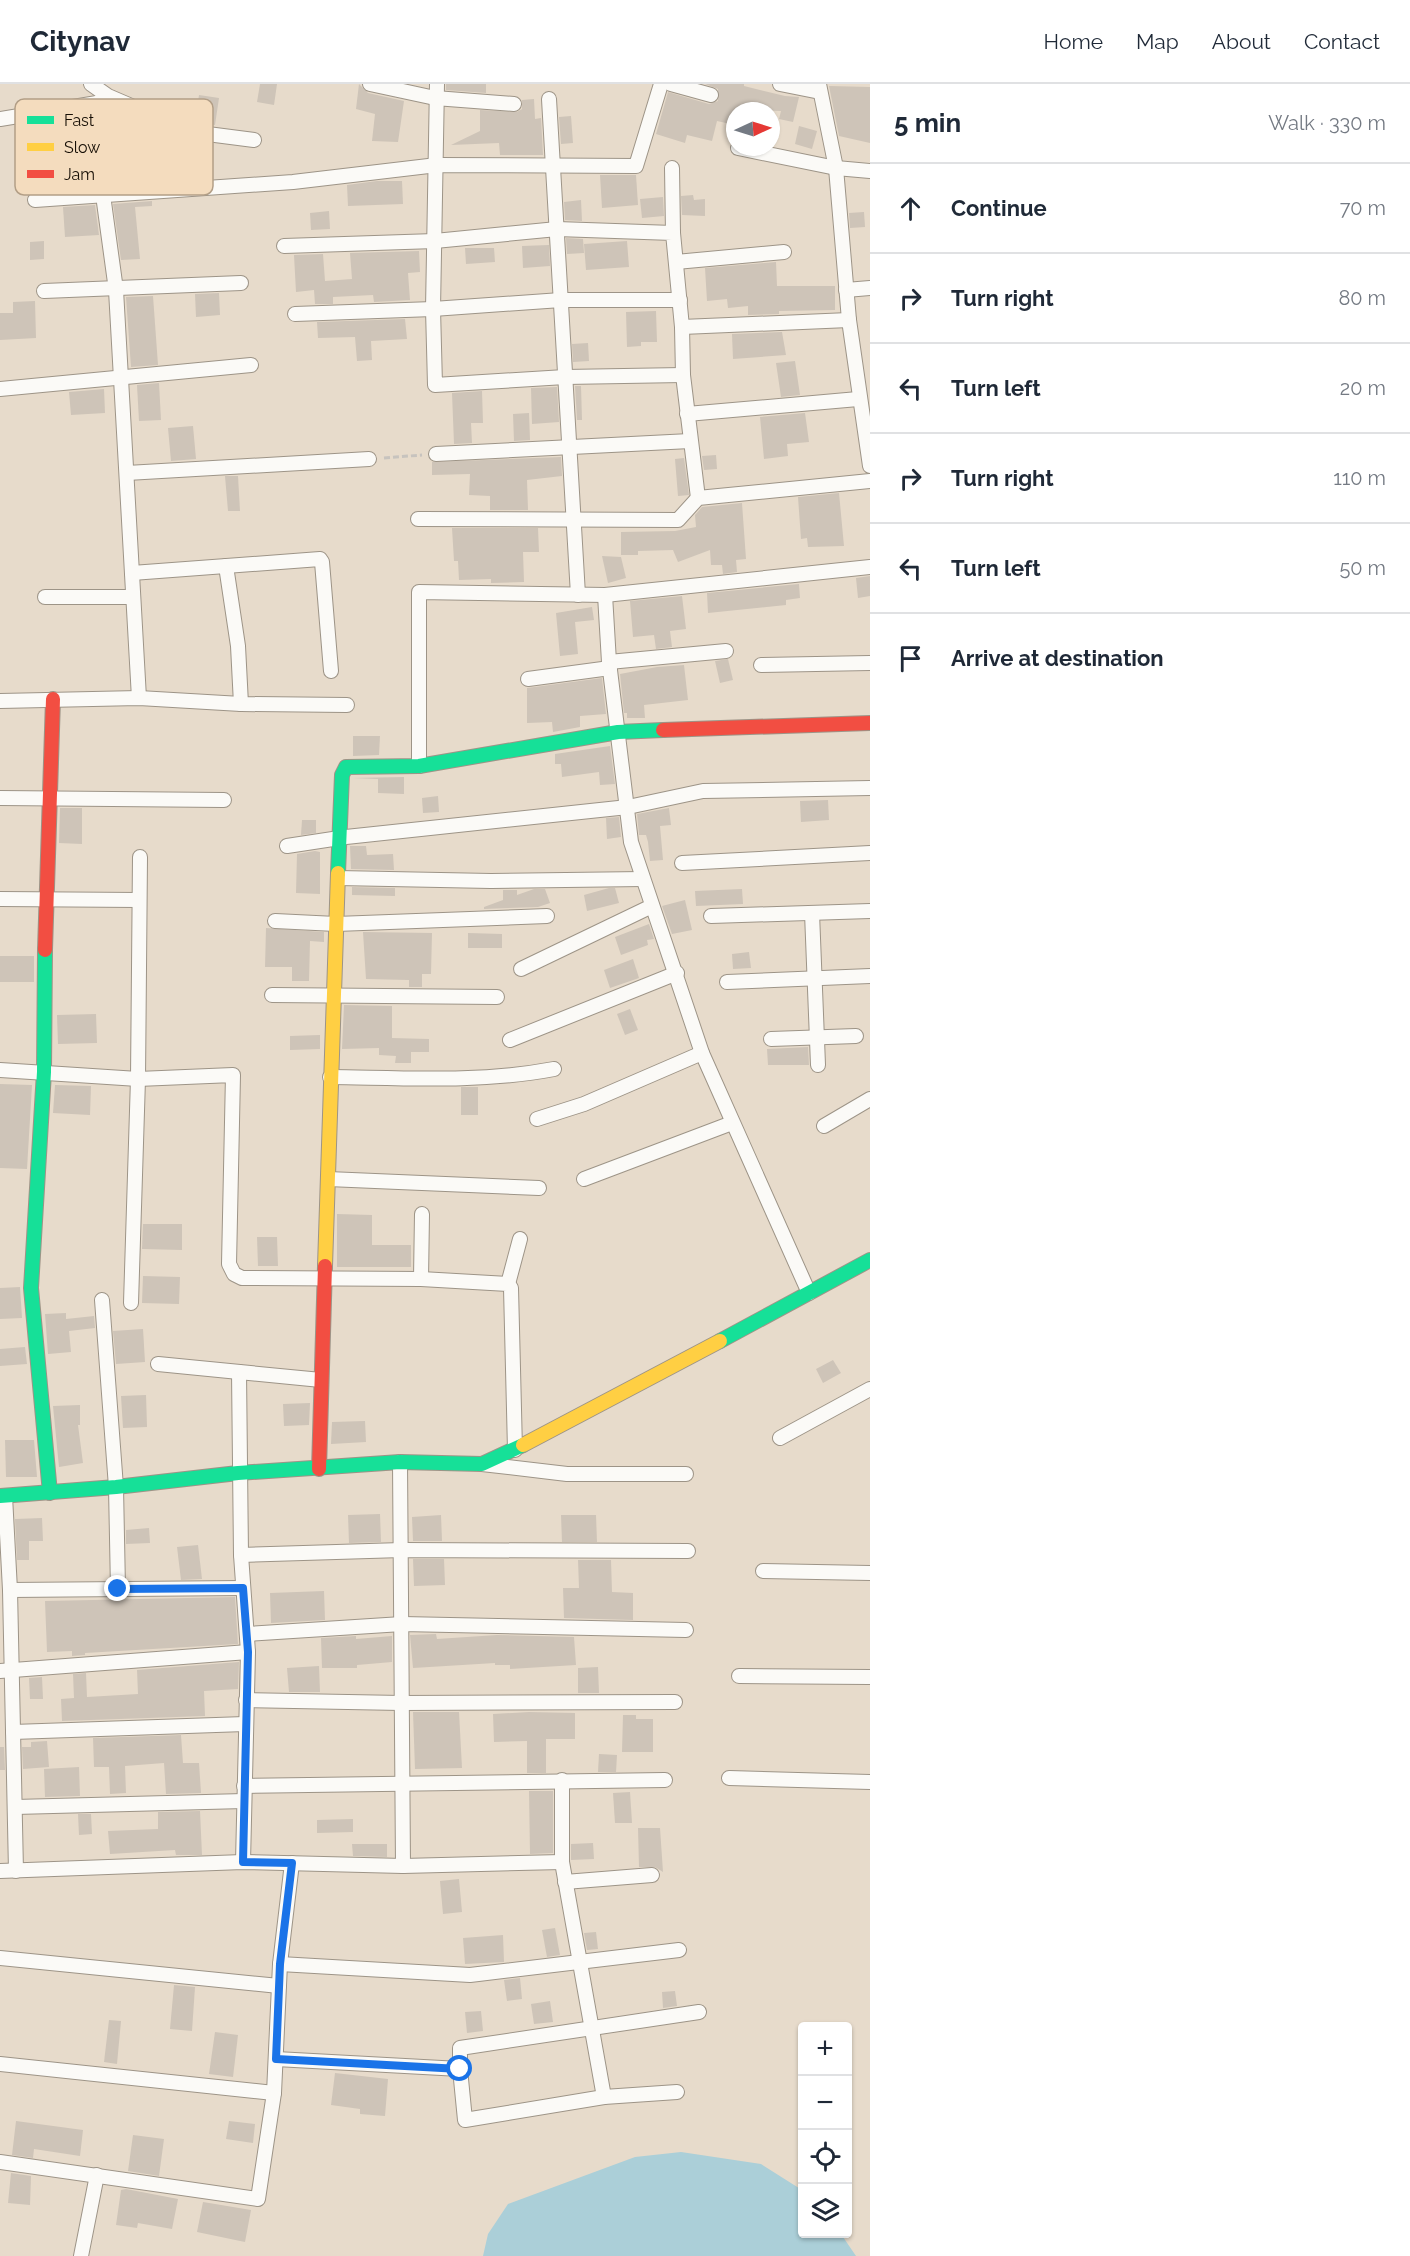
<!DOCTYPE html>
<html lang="en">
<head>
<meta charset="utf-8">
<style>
	body { margin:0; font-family:Raleway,sans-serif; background:#f2f2f3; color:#1f2937 }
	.controls { position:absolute; right:18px; bottom:18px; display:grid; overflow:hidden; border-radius:6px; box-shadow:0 2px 4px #0004 }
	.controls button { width:54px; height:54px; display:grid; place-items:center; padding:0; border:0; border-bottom:2px solid #e0e1e3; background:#fff; color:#1f2937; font:30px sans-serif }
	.compass { position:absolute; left:726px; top:18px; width:54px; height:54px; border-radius:50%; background:#fff; box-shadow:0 2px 4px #0004; rotate:86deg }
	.stop { position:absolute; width:18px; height:18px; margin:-14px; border:4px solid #1a73e8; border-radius:50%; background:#fff }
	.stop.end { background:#1a73e8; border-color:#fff; box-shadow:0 2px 6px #0008 }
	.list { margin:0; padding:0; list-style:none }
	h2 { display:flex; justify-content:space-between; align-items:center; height:78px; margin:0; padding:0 24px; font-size:26px }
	h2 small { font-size:20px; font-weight:400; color:#747a83 }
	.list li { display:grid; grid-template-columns:39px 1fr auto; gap:18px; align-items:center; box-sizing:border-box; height:90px; padding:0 24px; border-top:2px solid #e0e1e3 }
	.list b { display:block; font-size:22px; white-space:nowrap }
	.list em { font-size:20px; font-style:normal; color:#747a83 }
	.icon { flex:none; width:33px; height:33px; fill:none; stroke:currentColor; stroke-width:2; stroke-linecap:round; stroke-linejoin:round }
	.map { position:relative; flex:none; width:870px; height:2172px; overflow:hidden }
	header { display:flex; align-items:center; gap:36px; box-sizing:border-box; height:84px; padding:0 30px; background:#fff; border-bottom:2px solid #e0e1e3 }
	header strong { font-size:28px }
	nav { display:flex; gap:33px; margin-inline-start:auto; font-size:21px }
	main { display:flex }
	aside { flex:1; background:#fff }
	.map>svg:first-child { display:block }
	.water { fill:#abcfd8 }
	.building { fill:#cec4b8 }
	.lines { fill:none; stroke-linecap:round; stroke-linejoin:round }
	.street-casing { stroke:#9d9487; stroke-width:16 }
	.fast-casing { stroke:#9d9487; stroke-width:16 }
	.slow-casing { stroke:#9d9487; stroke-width:16 }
	.jam-casing { stroke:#9d9487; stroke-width:16 }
	.path { stroke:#c7c3be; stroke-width:3; stroke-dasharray:6 3; stroke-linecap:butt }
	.street { stroke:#fbfaf7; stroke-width:14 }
	.fast { stroke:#16e098; stroke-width:14 }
	.slow { stroke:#ffcf43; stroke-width:14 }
	.jam { stroke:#f24e42; stroke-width:14 }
	.route { stroke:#1a73e8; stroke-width:8 }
	.key { fill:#f4dcbe; stroke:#b29e86; stroke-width:1.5 }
	.key-label { font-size:16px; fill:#170f05 }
</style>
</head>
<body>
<header>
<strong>Citynav</strong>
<nav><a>Home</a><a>Map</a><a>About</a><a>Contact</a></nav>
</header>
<main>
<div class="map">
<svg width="870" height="2172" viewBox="0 0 870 2172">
	<rect width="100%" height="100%" fill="#e7dbcb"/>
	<polygon class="water" points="681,2068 761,2080 802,2106 802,2150 841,2150 856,2172 483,2172 488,2150 508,2120 635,2073"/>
	<g class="building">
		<polygon points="260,0 277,0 274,21 257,18"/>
		<polygon points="359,0 368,9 404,17 398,58 372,57 375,30 356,25"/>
		<polygon points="446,0 486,0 486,9 446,6"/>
		<polygon points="705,0 744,0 744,2 785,12 799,13 793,38 779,35 781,27 735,25 735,41 717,37 712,57 687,51 685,59 656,50 668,8 709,20 718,17 718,5"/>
		<polygon points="829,2 870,3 870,59 839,52"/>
		<polygon points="199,11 219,14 215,41 195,38"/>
		<polygon points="534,15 535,35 541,34 543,71 500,71 499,59 451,61 480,47 480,26 517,28 522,25 522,16"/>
		<polygon points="571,32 573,59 561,60 559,33"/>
		<polygon points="799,42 817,47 812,65 795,60"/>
		<polygon points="600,91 636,91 638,121 602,124"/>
		<polygon points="377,97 402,97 403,120 348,122 347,101"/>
		<polygon points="693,111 694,116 705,115 705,132 682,131 681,112"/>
		<polygon points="663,113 664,132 642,134 640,115"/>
		<polygon points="581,116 582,137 565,136 564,118"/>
		<polygon points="152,117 152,122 135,123 140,175 121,176 113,120"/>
		<polygon points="95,121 99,151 65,153 63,123"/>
		<polygon points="329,127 330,145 311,146 310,129"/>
		<polygon points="864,128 865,143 850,144 849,129"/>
		<polygon points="566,154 583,155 584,169 567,170"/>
		<polygon points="44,157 44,175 30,176 30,158"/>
		<polygon points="627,157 629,183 586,186 584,160"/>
		<polygon points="549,161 550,182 523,184 522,162"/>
		<polygon points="465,164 494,164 495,178 466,180"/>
		<polygon points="419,167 420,188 408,189 410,216 374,218 373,211 333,213 333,220 315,220 314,206 296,208 294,171 323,170 325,197 352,195 350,169"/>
		<polygon points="776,178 777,202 835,202 835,226 779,227 779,230 748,231 748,222 728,224 727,215 707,217 705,184"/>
		<polygon points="219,209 220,231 196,233 195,210"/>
		<polygon points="153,212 158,281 131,283 126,213"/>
		<polygon points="35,217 36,254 0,256 0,229 13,229 13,218"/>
		<polygon points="656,227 657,258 641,258 641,262 627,263 626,228"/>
		<polygon points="405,235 407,255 371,257 372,276 357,277 355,253 318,254 317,238"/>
		<polygon points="782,248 786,271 733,275 732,250"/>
		<polygon points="588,259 589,277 573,278 572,260"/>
		<polygon points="795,277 800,311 781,313 776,279"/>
		<polygon points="159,299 161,336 139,337 137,301"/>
		<polygon points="575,302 581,302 582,336 577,336"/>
		<polygon points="557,303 559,338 532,340 531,304"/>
		<polygon points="104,305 105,329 71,331 69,308"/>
		<polygon points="482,307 483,339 471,339 472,359 454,360 452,309"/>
		<polygon points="529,329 530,356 514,357 513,330"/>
		<polygon points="805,329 809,358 787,360 788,372 764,375 760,333"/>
		<polygon points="193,342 196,375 171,377 168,344"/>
		<polygon points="716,371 717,385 704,386 702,372"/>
		<polygon points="561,373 562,392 527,396 528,426 490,426 490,412 469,411 470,390 432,391 432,378"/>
		<polygon points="684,374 689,411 678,412 675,375"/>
		<polygon points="225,392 238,392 240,427 228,427"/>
		<polygon points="839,409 844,462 808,463 807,454 801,455 798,413"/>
		<polygon points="742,419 746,475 736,476 737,488 723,490 722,481 711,481 710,466 678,478 673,466 638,467 638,471 621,471 621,448 675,447 696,443 695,431 702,423"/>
		<polygon points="452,444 538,444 539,468 523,468 524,498 491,499 491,495 459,496 458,477 454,477"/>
		<polygon points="602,472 621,473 626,494 608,499"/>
		<polygon points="870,492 870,512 858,514 856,494"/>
		<polygon points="799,500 800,514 786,516 786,521 708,529 707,509"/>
		<polygon points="682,512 686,545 670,547 672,563 656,565 654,551 633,553 630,517"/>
		<polygon points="592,523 594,536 575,538 578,570 560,572 556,529"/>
		<polygon points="728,575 733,596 720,599 715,577"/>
		<polygon points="684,581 688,616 644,621 645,634 627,634 627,629 624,629 620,590 657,583"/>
		<polygon points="602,594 606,630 580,632 580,643 553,648 552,638 527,639 527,604"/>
		<polygon points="353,652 380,652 379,671 353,672"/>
		<polygon points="610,662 615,700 600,701 599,688 562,693 561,680 555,680 555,670"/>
		<polygon points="404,693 404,710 378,709 378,695 353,694"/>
		<polygon points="438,712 439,728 423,729 422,714"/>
		<polygon points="828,716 829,736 801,738 800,717"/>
		<polygon points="60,724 82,724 82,760 59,759"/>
		<polygon points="669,724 671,741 660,742 663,776 650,777 648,758 646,751 639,751 637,730"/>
		<polygon points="619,733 621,753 607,755 606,734"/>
		<polygon points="302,736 316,736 316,749 301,751"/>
		<polygon points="350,762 366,762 367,771 393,770 394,786 351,785"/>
		<polygon points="315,767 320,768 320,810 296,809 297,770"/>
		<polygon points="352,803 395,804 395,812 352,811"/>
		<polygon points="609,804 615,804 619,819 587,827 584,811"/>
		<polygon points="534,805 545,805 550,819 538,823 484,825 484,823 503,816 503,806 517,806 517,811"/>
		<polygon points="742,805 743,820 696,822 695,807"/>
		<polygon points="685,816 692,846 672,850 662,822"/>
		<polygon points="649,840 654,855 647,856 648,861 621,871 615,853"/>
		<polygon points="266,844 324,848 324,858 310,857 309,897 292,897 292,883 265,883"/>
		<polygon points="363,848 432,849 431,890 422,890 422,903 409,903 409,896 366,895"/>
		<polygon points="468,849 502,850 502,864 468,864"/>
		<polygon points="749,868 751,884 733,885 732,870"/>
		<rect x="0" y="872" width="34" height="26"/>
		<polygon points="633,875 639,894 610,904 604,886"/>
		<polygon points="344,921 392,922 392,954 429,955 429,968 411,968 411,979 395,979 396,972 379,971 379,964 342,965"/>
		<polygon points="630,925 638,946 625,951 617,930"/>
		<polygon points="96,930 97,959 58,960 57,931"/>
		<polygon points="320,951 320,965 290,966 290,952"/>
		<polygon points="808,963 809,981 768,981 767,965"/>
		<polygon points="0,1000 32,1001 27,1085 0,1084"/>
		<polygon points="55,1001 91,1002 90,1031 53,1029"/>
		<rect x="461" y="1003" width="17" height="28"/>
		<polygon points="337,1130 372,1131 372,1161 411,1161 411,1183 337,1183"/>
		<polygon points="143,1140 182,1140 182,1166 142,1165"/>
		<polygon points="257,1153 277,1153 278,1182 258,1182"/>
		<polygon points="143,1192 180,1193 179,1220 142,1219"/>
		<polygon points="20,1203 22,1234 0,1235 0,1204"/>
		<polygon points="66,1229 66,1235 94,1232 95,1244 69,1247 71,1268 48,1270 45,1230"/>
		<polygon points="143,1245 145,1278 116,1280 113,1247"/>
		<polygon points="25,1263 27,1280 0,1282 0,1265"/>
		<polygon points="833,1276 841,1289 823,1299 816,1285"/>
		<polygon points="146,1311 147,1343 123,1344 121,1312"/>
		<polygon points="310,1319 309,1341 284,1342 283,1320"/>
		<polygon points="80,1321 80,1341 78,1341 83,1379 59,1383 53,1322"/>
		<polygon points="365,1337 366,1358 331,1360 332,1338"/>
		<polygon points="5,1356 34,1356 37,1393 6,1393"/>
		<polygon points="380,1430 381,1458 349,1459 348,1431"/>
		<polygon points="441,1431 442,1457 413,1457 412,1433"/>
		<polygon points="561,1431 596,1431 597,1458 562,1458"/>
		<polygon points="42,1434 43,1457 29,1457 29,1476 17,1476 15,1435"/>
		<polygon points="149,1444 150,1459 126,1460 126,1446"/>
		<polygon points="198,1461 202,1495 181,1496 177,1463"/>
		<polygon points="413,1475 444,1475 445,1501 414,1502"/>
		<polygon points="578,1476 611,1476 612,1508 633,1509 633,1536 564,1534 563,1504 579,1504"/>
		<polygon points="324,1507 325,1536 271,1539 270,1509"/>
		<polygon points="235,1513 238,1560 85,1569 85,1571 72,1572 72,1567 47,1568 45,1517"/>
		<polygon points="436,1550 437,1555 497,1551 574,1553 576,1581 510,1585 510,1581 495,1581 495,1579 413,1584 410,1551"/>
		<polygon points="356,1552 356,1555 392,1552 392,1578 357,1581 357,1584 322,1584 321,1554"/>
		<polygon points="239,1578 238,1605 204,1607 205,1632 62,1637 61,1615 74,1614 73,1590 86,1589 87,1613 138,1610 137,1586"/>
		<polygon points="319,1582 320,1608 289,1608 287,1584"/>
		<polygon points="598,1583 599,1609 578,1609 578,1584"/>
		<polygon points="42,1593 43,1615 30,1615 29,1594"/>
		<polygon points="413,1628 459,1628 462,1684 415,1685"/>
		<polygon points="529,1628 575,1629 575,1655 546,1655 546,1689 527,1689 527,1657 494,1658 493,1630"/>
		<polygon points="623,1631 636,1631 636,1635 653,1635 653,1668 622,1668"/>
		<polygon points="181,1651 183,1679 199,1679 201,1709 166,1710 164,1679 125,1682 126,1709 110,1710 109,1683 94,1683 93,1654"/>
		<polygon points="47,1657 49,1683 23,1685 22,1663 31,1663 31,1658"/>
		<polygon points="0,1663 4,1663 5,1686 0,1686"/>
		<polygon points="599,1670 617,1671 616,1688 598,1688"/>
		<polygon points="79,1683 80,1712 45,1713 44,1685"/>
		<polygon points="529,1707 553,1707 553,1769 530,1770"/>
		<polygon points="630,1708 632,1739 615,1739 613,1709"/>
		<polygon points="200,1727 202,1771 176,1771 175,1766 110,1770 108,1747 158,1745 158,1728"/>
		<polygon points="78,1730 91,1730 92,1750 79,1751"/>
		<polygon points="353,1735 353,1748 317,1749 317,1736"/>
		<polygon points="638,1744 660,1744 663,1788 655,1783 639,1783"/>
		<polygon points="593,1759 594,1775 571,1776 571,1760"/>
		<polygon points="352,1760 387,1760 387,1773 353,1772"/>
		<polygon points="459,1795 462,1828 443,1830 440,1797"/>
		<polygon points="555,1844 560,1871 547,1873 542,1846"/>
		<polygon points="596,1848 598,1865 587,1866 584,1849"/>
		<polygon points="503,1851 504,1878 465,1880 463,1854"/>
		<polygon points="520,1894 522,1915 507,1917 504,1896"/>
		<polygon points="174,1901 195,1903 192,1947 170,1945"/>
		<polygon points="675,1907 677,1922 663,1924 662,1908"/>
		<polygon points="550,1917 553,1938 534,1940 531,1920"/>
		<polygon points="481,1927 483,1947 467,1949 465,1928"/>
		<polygon points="109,1936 121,1937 117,1980 104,1978"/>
		<polygon points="215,1948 238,1951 233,1993 209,1990"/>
		<polygon points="335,1989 388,1995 385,2032 360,2030 360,2025 331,2021"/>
		<polygon points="16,2037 83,2046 80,2072 34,2065 33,2074 12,2071"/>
		<polygon points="229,2037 255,2040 253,2059 226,2055"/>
		<polygon points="133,2051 164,2055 159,2092 128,2087"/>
		<polygon points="11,2089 31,2092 30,2121 8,2119"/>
		<polygon points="126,2105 178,2115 172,2145 138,2139 137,2144 116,2141 121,2106"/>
		<polygon points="203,2118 251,2126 245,2158 197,2148"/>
	</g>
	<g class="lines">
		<defs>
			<g id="street">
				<polyline points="91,0 108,12 192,48 254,56"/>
				<polyline points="370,0 435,14 514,20"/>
				<polyline points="437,0 433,225 435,301 565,293 683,291"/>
				<polyline points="671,0 711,11"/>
				<polyline points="780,0 820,8"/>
				<polyline points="819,0 836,84 849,236 870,382"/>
				<polyline points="549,15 578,511"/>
				<polyline points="97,19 103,111 116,206 139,614"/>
				<polyline points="0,35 97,19 103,15"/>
				<polyline points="738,64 836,84 870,87"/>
				<polyline points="672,84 673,149"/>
				<polyline points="35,116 293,98 437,81 636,82 661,0"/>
				<polyline points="284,162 435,157 557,145 673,149 682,243 849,236"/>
				<polyline points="676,178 784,168"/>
				<polyline points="846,206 870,204"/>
				<polyline points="44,207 241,199"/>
				<polyline points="295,230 433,225 561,216 680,216"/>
				<polyline points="682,243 683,291 698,414"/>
				<polyline points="0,305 251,281"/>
				<polyline points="687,330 858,315"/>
				<polyline points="436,370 690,357"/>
				<polyline points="127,389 369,375"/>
				<polyline points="418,435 678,436 698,414 870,397"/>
				<polyline points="226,482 238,562 241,620"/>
				<polyline points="132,489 320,475 322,478 331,587"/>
				<polyline points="605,511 609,578 631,758 702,969 809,1209"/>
				<polyline points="45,513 133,513"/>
				<polyline points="609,578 726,567"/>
				<polyline points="761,581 870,579"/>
				<polyline points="528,595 610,584"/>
				<polyline points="0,617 139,614 241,620 347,621"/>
				<polyline points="419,682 419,508 605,511 870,483"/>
				<polyline points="0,714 224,716"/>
				<polyline points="287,762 346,753 628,723 703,707 870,704"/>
				<polyline points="682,779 870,769"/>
				<polyline points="338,794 491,797 643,795"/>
				<polyline points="0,815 139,816"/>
				<polyline points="812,829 818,981"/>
				<polyline points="711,832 870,827"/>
				<polyline points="275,837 336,840 547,832"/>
				<polyline points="521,885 652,822"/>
				<polyline points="727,898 870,892"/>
				<polyline points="272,911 497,913"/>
				<polyline points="771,955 856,952"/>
				<polyline points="510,956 677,889"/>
				<polyline points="0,986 138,995 233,991 229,1180 234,1190 242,1194 421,1195 508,1200 511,1204 515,1366"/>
				<path d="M330,993C405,994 480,999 554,985"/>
				<polyline points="537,1035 584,1020 702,969"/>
				<polyline points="824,1042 870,1015"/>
				<polyline points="328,1095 539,1104"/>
				<polyline points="584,1095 732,1039"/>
				<polyline points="421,1195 422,1130"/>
				<polyline points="508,1200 520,1155"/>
				<polyline points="102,1216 116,1403 118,1505"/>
				<polyline points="131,1219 138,995 140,773"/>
				<polyline points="158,1280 321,1296"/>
				<polyline points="239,1288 241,1471 248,1568 243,1778"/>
				<polyline points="780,1354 870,1305"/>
				<polyline points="400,1378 403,1782"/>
				<polyline points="482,1380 567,1390 686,1390"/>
				<polyline points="5,1412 10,1506 16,1787"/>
				<polyline points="241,1471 402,1466 688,1467"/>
				<polyline points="763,1487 870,1489"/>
				<polyline points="10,1506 243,1504"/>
				<polyline points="247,1550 402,1540 686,1546"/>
				<polyline points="0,1587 248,1568"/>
				<polyline points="739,1592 870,1593"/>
				<polyline points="246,1616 401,1619 675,1618"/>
				<polyline points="13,1648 245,1640"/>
				<polyline points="729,1694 870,1698"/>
				<polyline points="562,1696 562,1778 604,2013"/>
				<polyline points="244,1702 665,1696"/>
				<polyline points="15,1723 244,1717"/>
				<polyline points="0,1787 243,1778 403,1782 562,1778"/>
				<polyline points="565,1798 652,1791"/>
				<polyline points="0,1874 279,1902"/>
				<polyline points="280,1880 470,1891 679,1866"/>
				<polyline points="276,1975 460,1985 465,2036 604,2013 677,2008"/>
				<polyline points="0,1980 274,2009"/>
				<polyline points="460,1985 460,1964 699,1928"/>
				<polyline points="0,2078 258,2115 274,2009 280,1880 292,1779"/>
				<polyline points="81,2172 97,2091"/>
			</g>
			<g id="fast">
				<polyline points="338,789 342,691 346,683 419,682 618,648 663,646"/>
				<polyline points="45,866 44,988 31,1204 50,1409"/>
				<polyline points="720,1257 870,1176"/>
				<polyline points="0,1412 116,1403 238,1389 400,1378 482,1380 523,1361"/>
			</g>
			<g id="slow">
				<polyline points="325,1182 338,789"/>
				<polyline points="523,1361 720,1257"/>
			</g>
			<g id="jam">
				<polyline points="663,646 870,639"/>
				<polyline points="45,866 53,615"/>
				<polyline points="319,1385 325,1182"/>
			</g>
		</defs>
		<use href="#street" class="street-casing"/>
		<use href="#fast" class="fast-casing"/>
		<use href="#slow" class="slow-casing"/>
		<use href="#jam" class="jam-casing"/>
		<polyline class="path" points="384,374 422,371"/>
		<use href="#street" class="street"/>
		<use href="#fast" class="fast"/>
		<use href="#slow" class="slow"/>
		<use href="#jam" class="jam"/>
	</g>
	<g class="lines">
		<polyline class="route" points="118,1505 243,1504 248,1568 243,1778 292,1779 280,1880 276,1975 460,1985"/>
	</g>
	<rect x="15" y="15" width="198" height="96" rx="9" class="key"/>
	<rect x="27" y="32" width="27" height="8" fill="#16e098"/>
	<rect x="27" y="59" width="27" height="8" fill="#ffcf43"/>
	<rect x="27" y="86" width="27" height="8" fill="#f24e42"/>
	<g class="key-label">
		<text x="64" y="42">Fast</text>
		<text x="64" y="69">Slow</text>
		<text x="64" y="96">Jam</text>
	</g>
</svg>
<div class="controls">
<button>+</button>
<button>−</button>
<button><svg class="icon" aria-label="locate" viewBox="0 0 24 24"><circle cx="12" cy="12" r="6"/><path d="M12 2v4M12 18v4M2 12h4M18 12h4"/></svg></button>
<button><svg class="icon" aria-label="layers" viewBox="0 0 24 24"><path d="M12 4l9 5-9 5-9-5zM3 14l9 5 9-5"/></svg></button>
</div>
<svg class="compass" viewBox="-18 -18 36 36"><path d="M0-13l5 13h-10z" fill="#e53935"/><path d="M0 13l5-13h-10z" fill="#747a83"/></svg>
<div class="stop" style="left:460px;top:1985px"></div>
<div class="stop end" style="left:118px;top:1505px"></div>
</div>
<aside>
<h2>5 min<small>Walk · 330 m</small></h2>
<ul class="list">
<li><svg class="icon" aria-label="ahead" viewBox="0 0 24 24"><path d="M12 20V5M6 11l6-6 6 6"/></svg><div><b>Continue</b></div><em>70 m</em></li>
<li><svg class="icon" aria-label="right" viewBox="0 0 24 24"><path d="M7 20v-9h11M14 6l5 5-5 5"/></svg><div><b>Turn right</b></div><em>80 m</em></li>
<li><svg class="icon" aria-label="left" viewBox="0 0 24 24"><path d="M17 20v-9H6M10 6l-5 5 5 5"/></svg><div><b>Turn left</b></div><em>20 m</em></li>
<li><svg class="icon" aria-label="right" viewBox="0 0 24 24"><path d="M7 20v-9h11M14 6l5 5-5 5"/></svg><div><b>Turn right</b></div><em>110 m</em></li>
<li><svg class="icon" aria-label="left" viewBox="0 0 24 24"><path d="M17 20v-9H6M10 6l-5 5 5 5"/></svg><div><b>Turn left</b></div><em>50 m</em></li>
<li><svg class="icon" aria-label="arrive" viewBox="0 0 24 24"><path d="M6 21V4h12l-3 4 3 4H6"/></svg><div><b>Arrive at destination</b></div></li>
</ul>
</aside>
</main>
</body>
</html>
